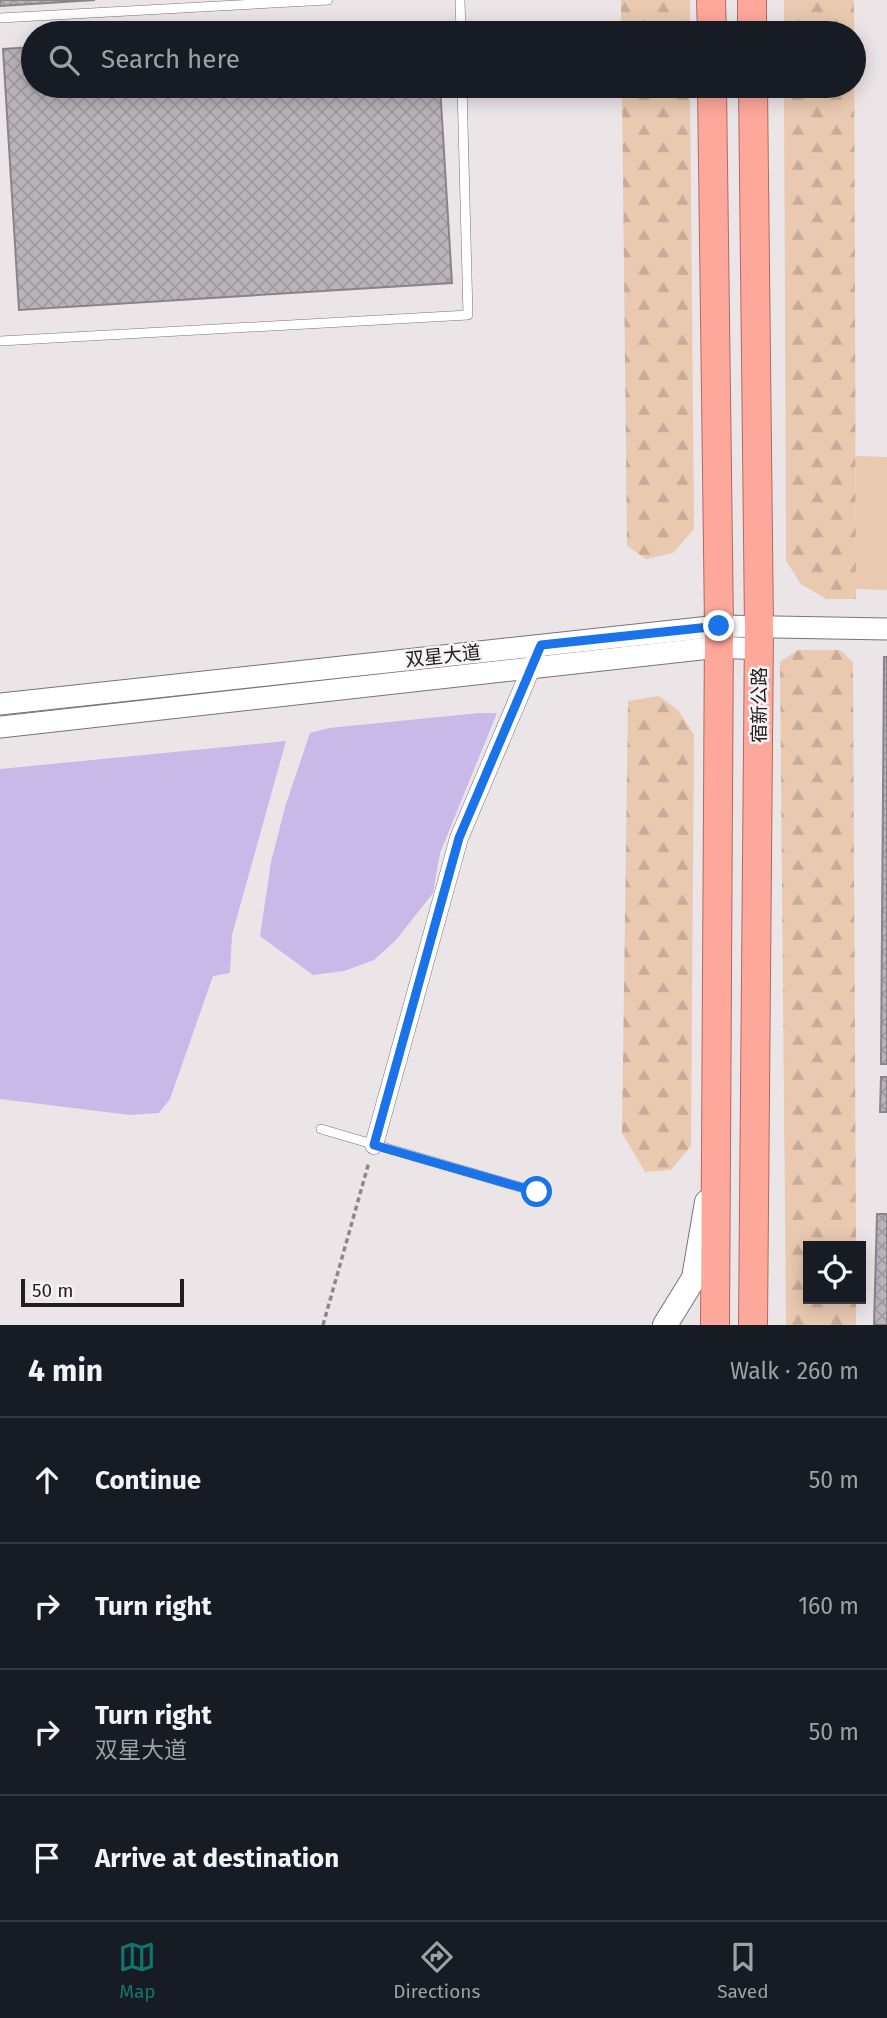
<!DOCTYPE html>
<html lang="en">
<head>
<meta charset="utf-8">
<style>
	body { margin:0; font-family:"Fira Sans","Noto Sans SC",sans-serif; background:#242831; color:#f1f3f6 }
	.controls { position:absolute; right:21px; bottom:21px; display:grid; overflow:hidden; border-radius:0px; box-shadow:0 4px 18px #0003 }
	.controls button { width:63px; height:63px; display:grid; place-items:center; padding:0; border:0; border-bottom:2px solid #363941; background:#171b24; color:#f1f3f6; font:35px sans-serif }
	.scale { position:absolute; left:21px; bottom:18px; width:163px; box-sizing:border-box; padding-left:7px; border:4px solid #211e1f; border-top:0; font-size:19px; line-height:24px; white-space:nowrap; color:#211e1f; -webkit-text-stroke:5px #f9f2f4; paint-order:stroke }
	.stop { position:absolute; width:21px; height:21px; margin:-16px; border:5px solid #1a73e8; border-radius:50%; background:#fff }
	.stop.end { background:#1a73e8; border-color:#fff; box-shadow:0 2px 7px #0008 }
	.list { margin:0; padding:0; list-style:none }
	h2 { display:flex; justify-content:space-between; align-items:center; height:91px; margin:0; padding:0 28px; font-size:30px }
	h2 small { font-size:23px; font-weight:400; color:#9ea1a6 }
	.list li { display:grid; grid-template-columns:46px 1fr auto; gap:21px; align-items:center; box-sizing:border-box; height:126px; padding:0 28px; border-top:2px solid #363941 }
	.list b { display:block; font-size:26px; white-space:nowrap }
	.list p { margin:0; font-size:23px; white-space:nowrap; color:#9ea1a6 }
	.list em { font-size:23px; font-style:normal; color:#9ea1a6 }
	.icon { flex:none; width:38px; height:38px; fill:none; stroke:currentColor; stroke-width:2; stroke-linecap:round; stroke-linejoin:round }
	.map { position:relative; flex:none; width:887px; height:1325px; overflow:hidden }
	.search { position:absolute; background:#171b24; box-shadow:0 4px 18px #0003; left:21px; right:21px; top:21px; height:77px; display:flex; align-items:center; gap:18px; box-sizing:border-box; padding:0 24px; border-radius:38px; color:#9ea1a6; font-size:26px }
	.sheet { height:595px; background:#171b24 }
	nav { display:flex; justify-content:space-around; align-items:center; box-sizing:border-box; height:98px; border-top:2px solid #363941; background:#171b24; font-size:19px; color:#9ea1a6 }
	nav a { display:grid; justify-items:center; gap:4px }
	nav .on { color:#0f766e }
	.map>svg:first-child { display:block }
	.green { fill:#e9c9b0 }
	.forest { fill:url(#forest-firs) }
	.water { fill:#c9b9e9 }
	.building { fill:url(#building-cross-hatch); stroke:#888487; stroke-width:2 }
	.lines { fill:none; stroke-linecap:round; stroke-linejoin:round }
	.service-casing { stroke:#797374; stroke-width:10 }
	.minor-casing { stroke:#797374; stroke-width:19 }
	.tertiary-casing { stroke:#797374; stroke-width:23 }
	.secondary-casing { stroke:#797374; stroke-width:26 }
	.trunk-casing { stroke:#b16a5f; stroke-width:30 }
	.path { stroke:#8d8789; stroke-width:3.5; stroke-dasharray:5 3.5; stroke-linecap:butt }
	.service { stroke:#fff; stroke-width:9 }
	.minor { stroke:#fff; stroke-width:18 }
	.tertiary { stroke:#fff; stroke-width:21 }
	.secondary { stroke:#fff; stroke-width:24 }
	.trunk { stroke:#fea89b; stroke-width:28 }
	.route { stroke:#1a73e8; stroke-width:9 }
	.labels { text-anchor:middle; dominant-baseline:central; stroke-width:5; stroke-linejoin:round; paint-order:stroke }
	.street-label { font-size:19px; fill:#211e1f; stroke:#f9f2f4 }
</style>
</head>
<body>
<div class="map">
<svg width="887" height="1325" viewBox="0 0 887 1325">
	<defs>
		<pattern id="forest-firs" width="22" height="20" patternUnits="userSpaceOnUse" patternTransform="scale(1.75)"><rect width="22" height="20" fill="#e9c9b0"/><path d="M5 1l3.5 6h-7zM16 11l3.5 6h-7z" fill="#c8ac97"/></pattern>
		<pattern id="building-cross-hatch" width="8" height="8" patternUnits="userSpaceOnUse" patternTransform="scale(1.75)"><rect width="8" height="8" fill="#b9b4b8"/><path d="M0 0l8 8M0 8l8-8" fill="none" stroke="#9f9a9e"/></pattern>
	</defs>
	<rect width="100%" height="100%" fill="#ece5e7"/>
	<polygon class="green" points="856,456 887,457 887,590 856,589"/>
	<g class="forest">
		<rect x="621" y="0" width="69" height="33"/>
		<polygon points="784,0 854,0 856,599 826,599 801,584 786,561 784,86 854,86 854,33 784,33"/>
		<polygon points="622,86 690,86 694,529 673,553 646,559 627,546"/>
		<polygon points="798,650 840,650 853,662 856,1246 808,1246 808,1299 856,1299 856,1325 786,1325 780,662"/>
		<polygon points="659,696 679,711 694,735 691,1146 671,1170 645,1172 622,1133 628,701"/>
	</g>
	<g class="water">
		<polygon points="479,713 497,713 440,853 433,893 396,940 374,960 344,971 313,975 260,936 271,862 285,807 310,733 329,728"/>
		<polygon points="286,741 232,935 230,973 213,976 170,1099 159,1113 130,1115 0,1099 0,769"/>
	</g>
	<g class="building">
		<polygon points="0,0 95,0 0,6"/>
		<polygon points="436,22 436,33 255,33"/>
		<polygon points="33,47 33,86 440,86 452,283 19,310 3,49"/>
		<polygon points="884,657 887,657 887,1064 881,1064"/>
		<polygon points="881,1077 887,1077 887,1112 880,1112"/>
		<polygon points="877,1214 887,1214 887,1325 874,1325"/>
	</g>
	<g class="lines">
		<defs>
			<g id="service">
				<polyline points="460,0 461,33"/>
				<polyline points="0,18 328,0"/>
				<polyline points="0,341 468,315 462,86"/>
				<polyline points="321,1129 537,1192"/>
			</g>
			<polyline id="minor" points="374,1145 459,838 536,657"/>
			<g id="tertiary">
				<polyline points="0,704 719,626 887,629"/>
				<polyline points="0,727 719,647 759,649"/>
			</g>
			<polyline id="secondary" points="665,1325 694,1278 707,1202"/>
			<g id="trunk">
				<polyline points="711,0 712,33"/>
				<polyline points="752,0 752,33"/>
				<polyline points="712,86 719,626 715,1325"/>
				<polyline points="753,86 759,628 753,1325"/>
			</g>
		</defs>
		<use href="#service" class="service-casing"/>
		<use href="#minor" class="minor-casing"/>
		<use href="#tertiary" class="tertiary-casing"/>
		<use href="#secondary" class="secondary-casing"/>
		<use href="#trunk" class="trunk-casing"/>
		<polyline class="path" points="323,1325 369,1162"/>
		<use href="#service" class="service"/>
		<use href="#minor" class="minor"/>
		<use href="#tertiary" class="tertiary"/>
		<use href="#secondary" class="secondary"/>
		<use href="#trunk" class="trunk"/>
	</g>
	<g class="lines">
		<polyline class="route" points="537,1192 374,1145 459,838 541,645 719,626"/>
	</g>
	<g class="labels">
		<g class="street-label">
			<text transform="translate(443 656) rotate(-6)">双星大道</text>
			<text transform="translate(759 705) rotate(-90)">宿新公路</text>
		</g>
	</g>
</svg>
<div class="controls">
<button><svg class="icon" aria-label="locate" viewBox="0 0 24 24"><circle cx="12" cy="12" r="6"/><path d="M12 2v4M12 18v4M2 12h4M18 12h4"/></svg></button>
</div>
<div class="scale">50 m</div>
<div class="stop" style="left:537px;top:1192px"></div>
<div class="stop end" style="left:719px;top:626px"></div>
<div class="search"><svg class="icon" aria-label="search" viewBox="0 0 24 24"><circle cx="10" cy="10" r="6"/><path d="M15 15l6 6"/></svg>Search here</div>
</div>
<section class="sheet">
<h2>4 min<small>Walk · 260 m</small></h2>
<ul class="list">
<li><svg class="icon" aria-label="ahead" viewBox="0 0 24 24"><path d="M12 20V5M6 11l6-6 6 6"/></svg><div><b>Continue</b></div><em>50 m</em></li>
<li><svg class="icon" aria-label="right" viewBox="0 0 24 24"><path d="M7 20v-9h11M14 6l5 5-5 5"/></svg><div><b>Turn right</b></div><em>160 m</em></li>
<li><svg class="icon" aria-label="right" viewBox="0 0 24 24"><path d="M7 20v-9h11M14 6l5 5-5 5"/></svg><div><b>Turn right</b><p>双星大道</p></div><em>50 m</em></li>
<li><svg class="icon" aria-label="arrive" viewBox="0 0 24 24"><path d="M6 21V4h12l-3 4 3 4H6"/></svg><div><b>Arrive at destination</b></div></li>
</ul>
</section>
<nav>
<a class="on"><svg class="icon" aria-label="map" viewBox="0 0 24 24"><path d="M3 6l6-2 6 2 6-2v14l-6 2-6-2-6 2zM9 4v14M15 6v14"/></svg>Map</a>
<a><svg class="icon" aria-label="directions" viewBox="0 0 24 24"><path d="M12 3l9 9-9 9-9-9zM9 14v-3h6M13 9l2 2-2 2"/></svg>Directions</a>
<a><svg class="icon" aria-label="saved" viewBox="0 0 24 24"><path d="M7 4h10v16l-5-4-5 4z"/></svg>Saved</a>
</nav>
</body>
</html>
